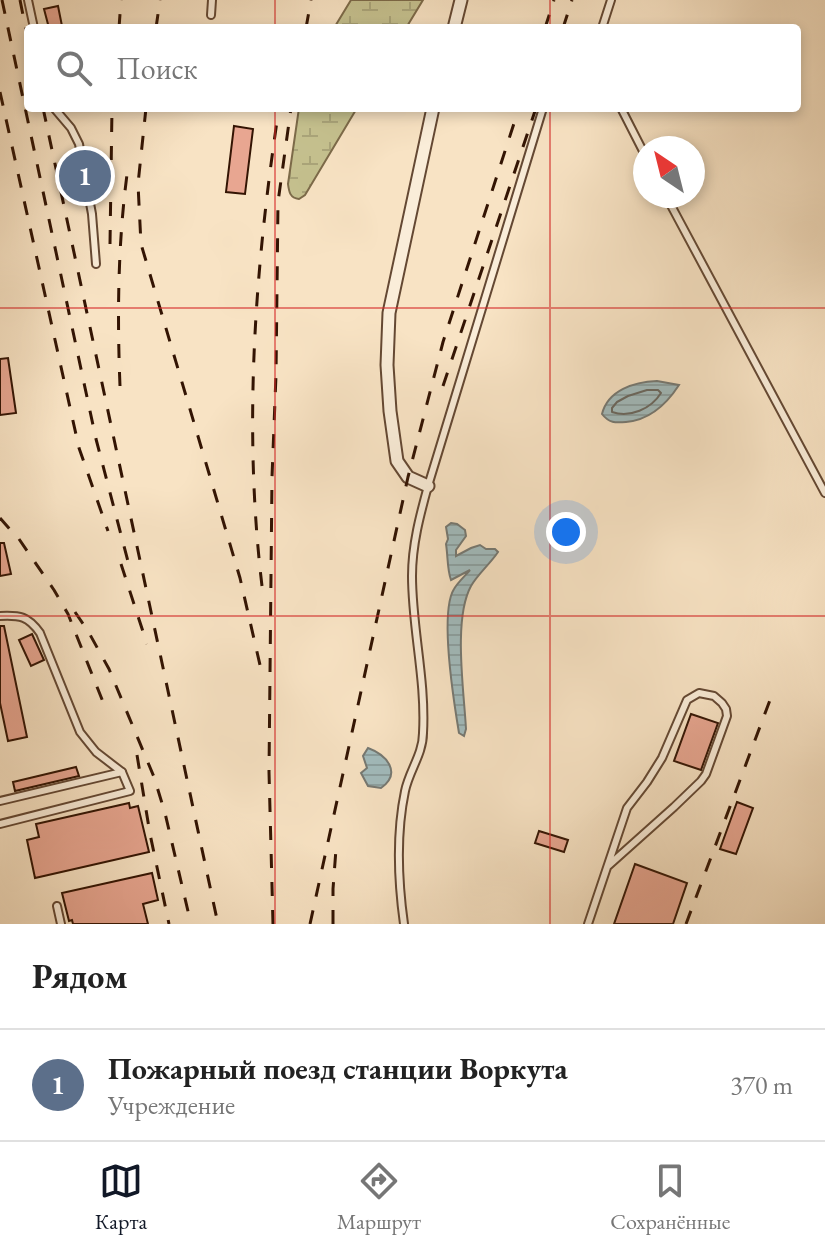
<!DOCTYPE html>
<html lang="ru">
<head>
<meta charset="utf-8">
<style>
	body { margin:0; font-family:"EB Garamond",serif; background:#f2f2f2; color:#222 }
	.compass { position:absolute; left:633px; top:136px; width:72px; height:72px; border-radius:50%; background:#fff; box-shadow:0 4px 12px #0003; rotate:325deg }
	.you { position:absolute; left:566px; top:532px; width:28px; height:28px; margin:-20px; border:6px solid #fff; border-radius:50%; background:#1a73e8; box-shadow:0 0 0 12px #1a73e833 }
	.badge { display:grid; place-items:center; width:52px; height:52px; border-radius:50%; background:#111827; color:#fff; font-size:26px; font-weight:700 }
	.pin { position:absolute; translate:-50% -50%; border:4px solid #fff; box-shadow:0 2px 8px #0006 }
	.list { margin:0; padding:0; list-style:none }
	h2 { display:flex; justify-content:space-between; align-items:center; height:104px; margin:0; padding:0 32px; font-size:34px }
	h2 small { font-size:26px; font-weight:400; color:#767676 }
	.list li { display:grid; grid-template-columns:52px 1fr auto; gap:24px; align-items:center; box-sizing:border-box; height:112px; padding:0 32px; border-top:2px solid #e0e0e0 }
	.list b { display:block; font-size:30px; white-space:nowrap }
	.list p { margin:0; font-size:26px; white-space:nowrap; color:#767676 }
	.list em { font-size:26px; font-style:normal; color:#767676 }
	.icon { flex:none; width:44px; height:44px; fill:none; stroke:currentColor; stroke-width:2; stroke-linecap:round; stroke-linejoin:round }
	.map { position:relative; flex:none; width:825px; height:924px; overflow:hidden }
	.search { position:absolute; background:#fff; box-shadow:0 4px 12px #0003; left:24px; right:24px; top:24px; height:88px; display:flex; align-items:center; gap:20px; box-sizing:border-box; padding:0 28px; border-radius:8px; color:#767676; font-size:30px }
	.sheet { height:216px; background:#fff }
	nav { display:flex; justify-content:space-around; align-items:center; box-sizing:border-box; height:112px; border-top:2px solid #e0e0e0; background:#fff; font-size:22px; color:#767676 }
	nav a { display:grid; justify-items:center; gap:4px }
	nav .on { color:#111827 }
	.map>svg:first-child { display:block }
	.wetland { fill:url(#wetland-marsh); stroke:#7c6a49; stroke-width:2 }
	.water { fill:url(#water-rules); stroke:#767973; stroke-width:2 }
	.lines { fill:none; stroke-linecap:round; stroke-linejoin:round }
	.shore { stroke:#6a6860; stroke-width:2 }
	.building { fill:#e8a691; stroke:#331403; stroke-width:2 }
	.lane-casing { stroke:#644833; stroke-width:10 }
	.street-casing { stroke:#644833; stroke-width:15 }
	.lane { stroke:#faedd9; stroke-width:6 }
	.street { stroke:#faedd9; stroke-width:11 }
	.rail { stroke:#331403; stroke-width:3; stroke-dasharray:14 14; stroke-linecap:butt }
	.grid { fill:none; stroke:#d62828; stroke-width:2; stroke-opacity:0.55 }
</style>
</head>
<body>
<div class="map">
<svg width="825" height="924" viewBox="0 0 825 924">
	<defs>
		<pattern id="wetland-marsh" width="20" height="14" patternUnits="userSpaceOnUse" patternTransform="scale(2)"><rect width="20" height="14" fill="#c5c18f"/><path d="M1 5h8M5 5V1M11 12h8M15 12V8" fill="none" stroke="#aaa57a"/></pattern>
		<pattern id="water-rules" width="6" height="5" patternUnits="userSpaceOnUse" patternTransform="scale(2)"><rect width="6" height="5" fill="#a2bcbe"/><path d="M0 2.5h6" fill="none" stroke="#8ca1a2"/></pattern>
	</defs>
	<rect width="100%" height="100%" fill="#f8e3c4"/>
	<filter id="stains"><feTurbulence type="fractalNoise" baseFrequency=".0025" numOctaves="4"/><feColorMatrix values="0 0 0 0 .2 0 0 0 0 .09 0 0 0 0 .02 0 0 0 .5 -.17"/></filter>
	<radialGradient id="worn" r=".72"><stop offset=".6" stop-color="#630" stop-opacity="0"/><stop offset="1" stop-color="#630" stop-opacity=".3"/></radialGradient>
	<g class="wetland">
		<polygon points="351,0 423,0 406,28 334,28"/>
		<path d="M299,108H357L311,185L305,195L299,199C290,198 289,192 288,184Z"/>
	</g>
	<g class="water">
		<path d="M657,381L679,385C666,405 650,420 626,422C615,423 609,423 602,414C608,390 634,382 657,381Z"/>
		<path d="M451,523L457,524L465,530L466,536L456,550V556L471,548L480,545L486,549H495L498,552C490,564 478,574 471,586C453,619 464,691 466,729L464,736L459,733C454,703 439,613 454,589C458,582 465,576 470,570L451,580C447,569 448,556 446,544L448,539L446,527Z"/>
		<path d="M368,748C387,755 402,773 381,788L368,786L361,773L367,768L363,756Z"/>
	</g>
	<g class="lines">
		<path class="shore" d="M647,390H658L661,393C651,409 630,418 612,412V408L617,402L628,396Z"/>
	</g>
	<g class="building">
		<polygon points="58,6 62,26 49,28 44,9"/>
		<polygon points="234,126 253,129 245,194 226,192"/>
		<polygon points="8,358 16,413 0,415 0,359"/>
		<polygon points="0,543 4,543 11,574 0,576"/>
		<polygon points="0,626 4,626 27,737 8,741 0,703"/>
		<polygon points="32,634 44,660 31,666 19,640"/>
		<polygon points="691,714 718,723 701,770 674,761"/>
		<polygon points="76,767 79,776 15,791 13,782"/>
		<polygon points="737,802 753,808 736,854 720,849"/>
		<polygon points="129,803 130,808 138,806 149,852 35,878 27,840 39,837 36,824"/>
		<polygon points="539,831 568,840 564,852 535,843"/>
		<polygon points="635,864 687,883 673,924 614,924"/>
		<polygon points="152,873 158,900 143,904 148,924 73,924 72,920 69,921 62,893"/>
	</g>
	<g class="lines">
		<defs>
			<g id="lane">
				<polyline points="28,0 34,28"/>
				<polyline points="211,15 212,0"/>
				<polyline points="602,28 611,0"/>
				<polyline points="54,108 71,128 79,144 92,214 96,264"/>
				<polyline points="621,108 645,155"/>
				<polyline points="666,196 825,493"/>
				<path d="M0,616C20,615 28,616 40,633L80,732L96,752L122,772L130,791L0,824"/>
				<polyline points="0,801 122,772"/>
				<polyline points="57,906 61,924"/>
				<path d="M404,924C398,881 396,834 405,791C409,771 423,754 423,733C426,680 412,628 412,576C412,545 420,515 428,486L543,108"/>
				<polyline points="588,924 627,808 647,782 662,758 687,700 699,693 714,696 722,703 726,709 727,716 706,774 701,781 674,807 608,866"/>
			</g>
			<g id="street">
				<polyline points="454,28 461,0"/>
				<polyline points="428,486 408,477 397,461 390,411 387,365 389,313 433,108"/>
			</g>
		</defs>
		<use href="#lane" class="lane-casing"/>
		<use href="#street" class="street-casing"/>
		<use href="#lane" class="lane"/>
		<use href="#street" class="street"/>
		<g class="rail">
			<polyline points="2,0 96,439 131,573"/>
			<polyline points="20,0 28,40"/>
			<polyline points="119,28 121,0"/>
			<polyline points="156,28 160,0"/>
			<polyline points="306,28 311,0"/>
			<polyline points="545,28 554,0"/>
			<polyline points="563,28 572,0"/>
			<polyline points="0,92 79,448 108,531"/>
			<polyline points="43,108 218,924"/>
			<polyline points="146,108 138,184 141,244 240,578 263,678"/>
			<polyline points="110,244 112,108"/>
			<path d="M120,386C117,313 118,239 128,167"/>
			<polyline points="443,386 536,108"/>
			<polyline points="0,518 14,534"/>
			<polyline points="19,539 54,590 68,614 105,707"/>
			<polyline points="121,564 147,644"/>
			<path d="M262,586C243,427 255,266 279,108"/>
			<polyline points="75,612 88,631 109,669 154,777 165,813 191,924"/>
			<polyline points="137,755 150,834 169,924"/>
			<polyline points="273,924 269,772 272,477 276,375 278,202 291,108"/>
			<polyline points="310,924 408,477 443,342 519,108"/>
			<polyline points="333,924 333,889 336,849"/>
			<polyline points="686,924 773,692"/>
		</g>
	</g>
	<path class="grid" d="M275,0V28M550,0V28M275,108V924M550,108V924M0,308H825M0,616H825"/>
	<rect width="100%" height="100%" filter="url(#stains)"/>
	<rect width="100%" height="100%" fill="url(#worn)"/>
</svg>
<svg class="compass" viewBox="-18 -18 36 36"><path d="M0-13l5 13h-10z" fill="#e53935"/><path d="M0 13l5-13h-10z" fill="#767676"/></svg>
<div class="you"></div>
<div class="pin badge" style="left:85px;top:176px;background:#5c6f8a">1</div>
<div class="search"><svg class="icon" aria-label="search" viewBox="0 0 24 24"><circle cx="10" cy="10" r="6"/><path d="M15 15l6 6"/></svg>Поиск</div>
</div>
<section class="sheet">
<h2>Рядом<small></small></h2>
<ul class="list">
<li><span class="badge" style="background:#5c6f8a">1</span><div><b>Пожарный поезд станции Воркута</b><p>Учреждение</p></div><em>370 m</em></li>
</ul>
</section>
<nav>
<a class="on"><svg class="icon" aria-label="map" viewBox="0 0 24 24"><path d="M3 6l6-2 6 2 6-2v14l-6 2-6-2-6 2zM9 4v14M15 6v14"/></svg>Карта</a>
<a><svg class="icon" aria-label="directions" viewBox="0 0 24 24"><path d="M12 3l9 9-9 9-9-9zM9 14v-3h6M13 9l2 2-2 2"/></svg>Маршрут</a>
<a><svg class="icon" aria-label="saved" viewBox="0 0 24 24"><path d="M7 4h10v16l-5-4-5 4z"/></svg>Сохранённые</a>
</nav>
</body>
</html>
